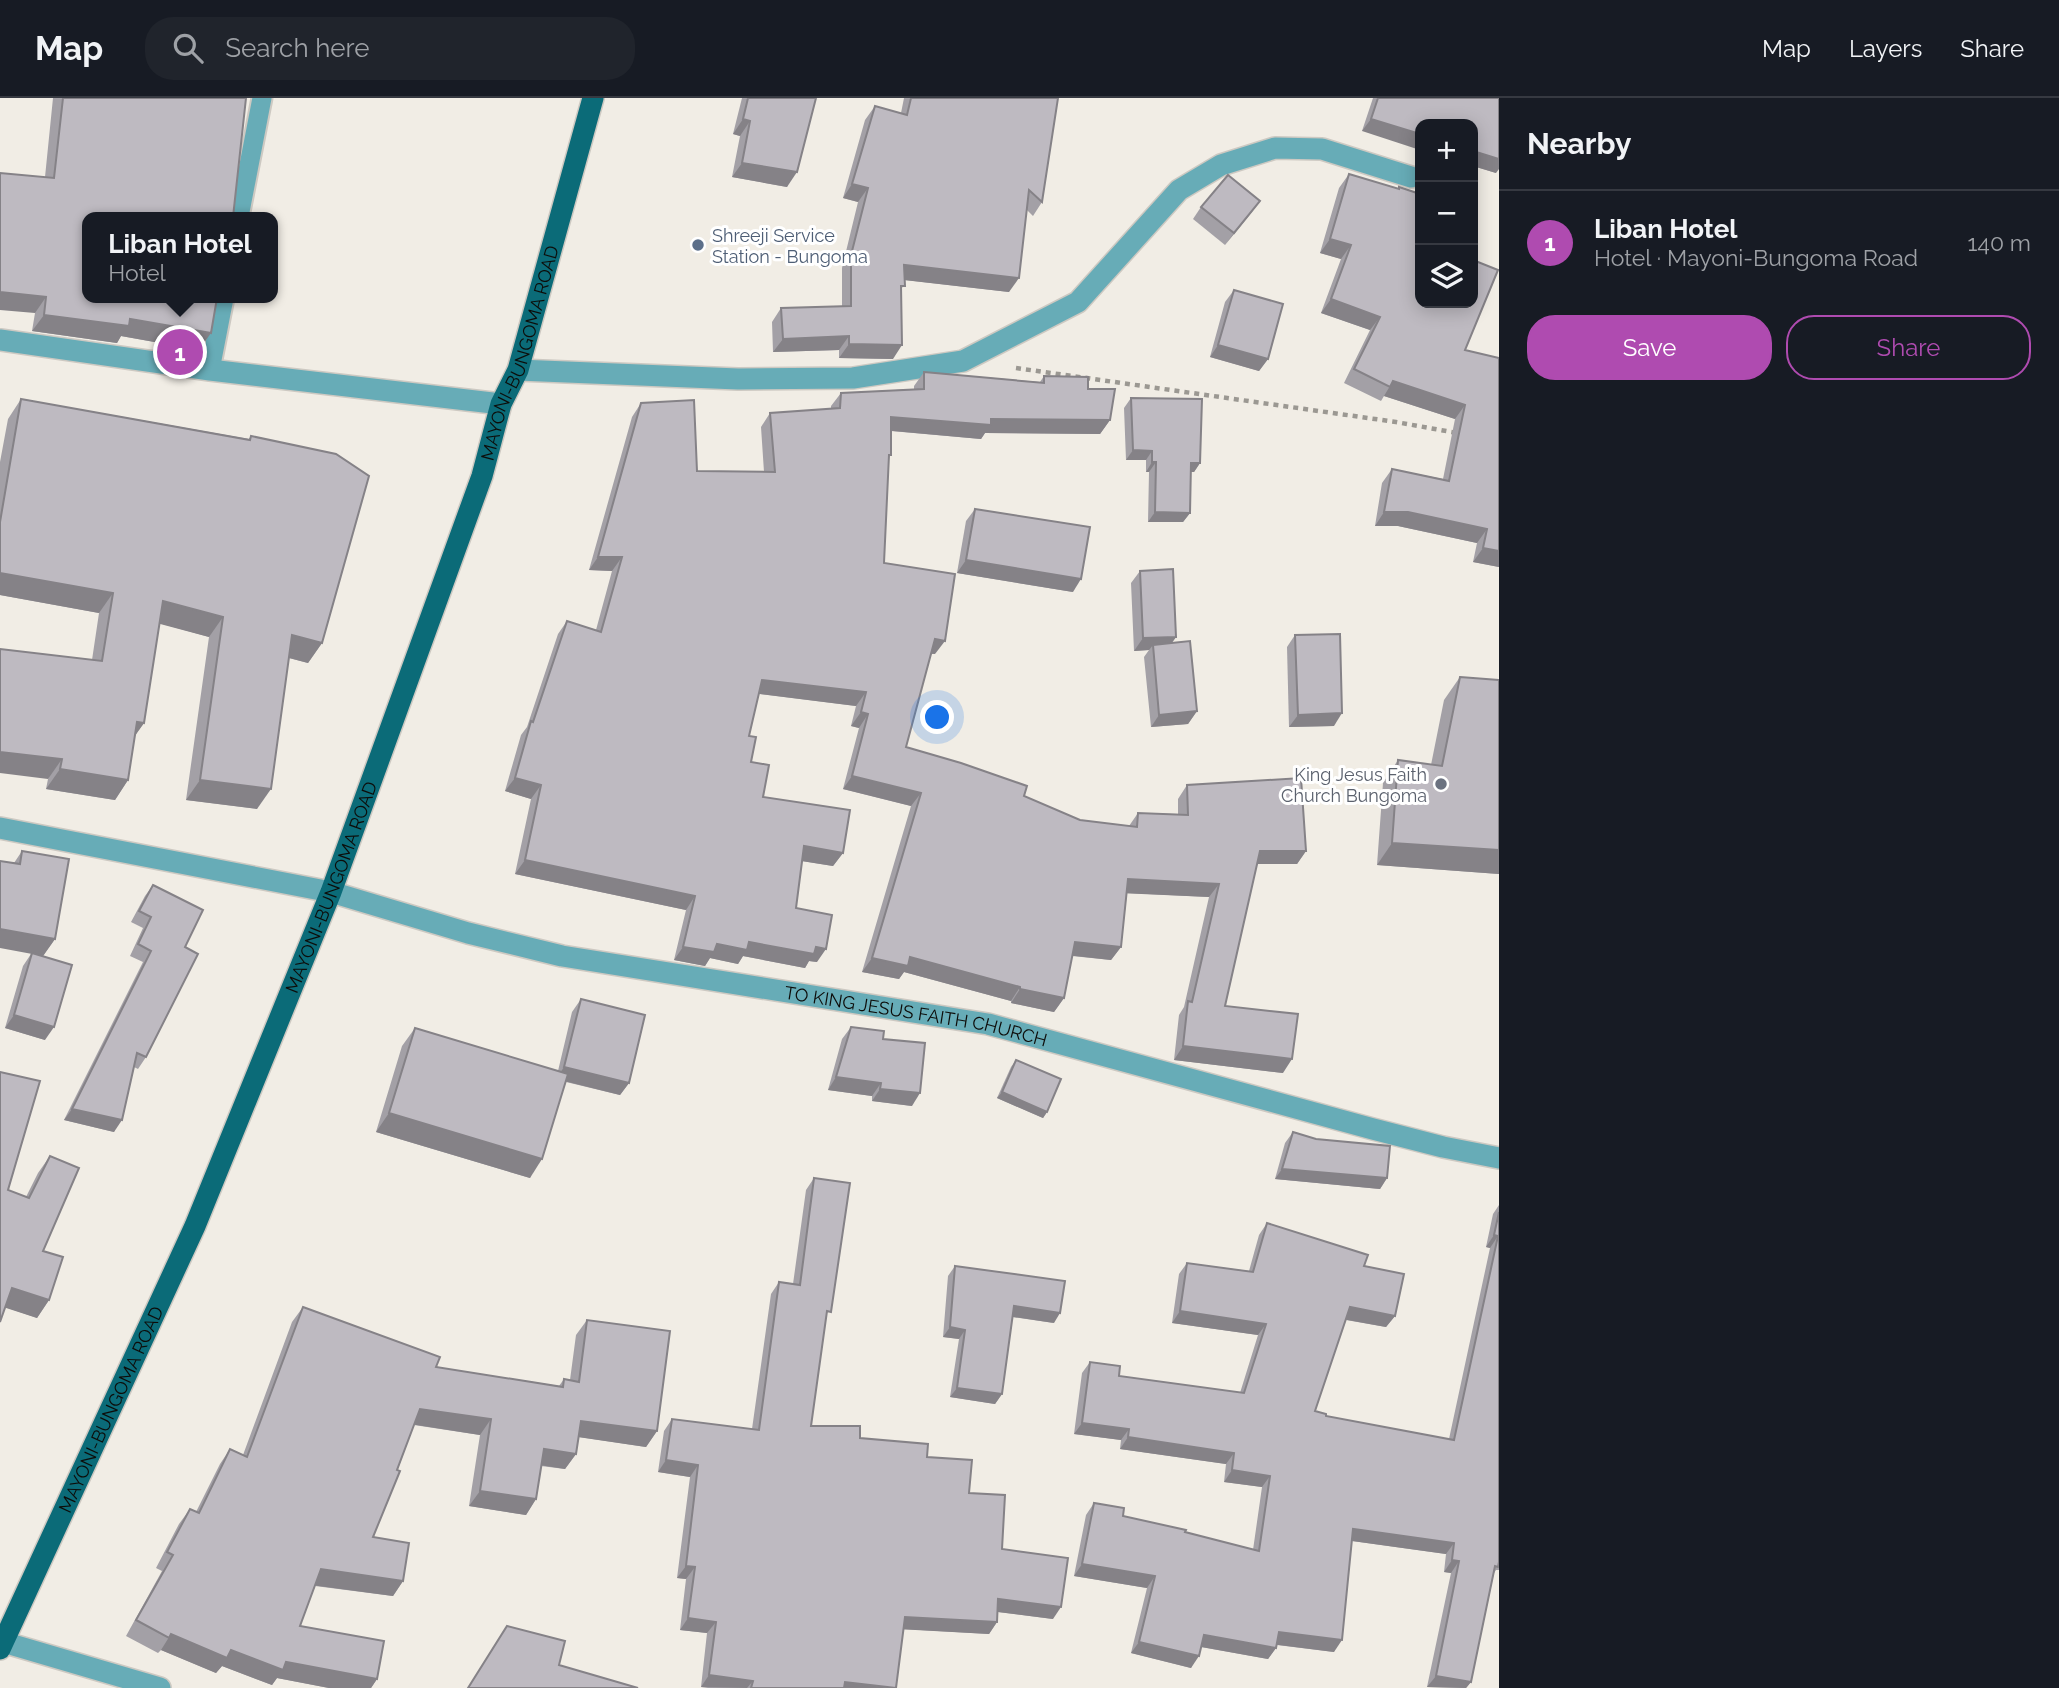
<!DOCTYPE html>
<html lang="en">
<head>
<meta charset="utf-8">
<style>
	body { margin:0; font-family:Raleway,sans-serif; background:#20242c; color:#f1f3f6 }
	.controls { position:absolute; right:21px; top:21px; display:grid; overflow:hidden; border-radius:14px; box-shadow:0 4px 18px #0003 }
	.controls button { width:63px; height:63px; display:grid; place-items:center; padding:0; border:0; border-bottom:2px solid #363941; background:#171b24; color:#f1f3f6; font:35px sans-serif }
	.you { position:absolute; left:938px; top:620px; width:24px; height:24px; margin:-18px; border:5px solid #fff; border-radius:50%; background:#1a73e8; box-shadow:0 0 0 10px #1a73e833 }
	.badge { display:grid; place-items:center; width:46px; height:46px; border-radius:50%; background:#af4bb0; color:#fff; font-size:23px; font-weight:700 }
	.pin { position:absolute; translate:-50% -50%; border:4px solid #fff; box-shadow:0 2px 7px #0006 }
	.popup { position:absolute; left:82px; top:114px; width:196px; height:91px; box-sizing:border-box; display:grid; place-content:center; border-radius:14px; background:#171b24; filter:drop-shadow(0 2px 5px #0005); font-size:23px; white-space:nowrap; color:#9ea1a6 }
	.popup b { font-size:26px; color:#f1f3f6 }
	.popup::after { content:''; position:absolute; left:50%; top:100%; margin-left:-14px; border:14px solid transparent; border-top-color:#171b24 }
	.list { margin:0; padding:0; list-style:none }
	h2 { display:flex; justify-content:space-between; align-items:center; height:91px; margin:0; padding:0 28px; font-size:30px }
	h2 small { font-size:23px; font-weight:400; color:#9ea1a6 }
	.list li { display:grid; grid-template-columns:46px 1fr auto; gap:21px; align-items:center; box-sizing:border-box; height:105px; padding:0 28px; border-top:2px solid #363941 }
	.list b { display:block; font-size:26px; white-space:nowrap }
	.list p { margin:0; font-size:23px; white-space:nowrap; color:#9ea1a6 }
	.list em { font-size:23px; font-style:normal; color:#9ea1a6 }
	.actions { display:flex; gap:14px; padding:21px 28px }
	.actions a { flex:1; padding:16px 0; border:2px solid #af4bb0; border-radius:28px; text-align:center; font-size:24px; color:#af4bb0 }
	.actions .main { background:#af4bb0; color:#fff }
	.icon { flex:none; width:38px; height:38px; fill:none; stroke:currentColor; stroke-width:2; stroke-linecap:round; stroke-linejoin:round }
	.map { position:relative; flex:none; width:1499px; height:1590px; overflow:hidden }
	header { display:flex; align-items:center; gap:42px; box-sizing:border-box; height:98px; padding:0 35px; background:#171b24; border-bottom:2px solid #363941 }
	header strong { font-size:33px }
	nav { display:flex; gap:38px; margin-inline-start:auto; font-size:24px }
	.search { width:490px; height:63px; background:#20242c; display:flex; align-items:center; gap:18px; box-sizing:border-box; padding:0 24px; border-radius:28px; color:#9ea1a6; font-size:26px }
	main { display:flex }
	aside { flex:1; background:#171b24 }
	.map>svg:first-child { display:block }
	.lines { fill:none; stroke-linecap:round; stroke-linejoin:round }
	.service-casing { stroke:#cdc9c2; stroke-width:23 }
	.minor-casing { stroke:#cdc9c2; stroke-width:24 }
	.primary-casing { stroke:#cdc9c2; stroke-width:24 }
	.path { stroke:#9b9892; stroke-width:4.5; stroke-dasharray:5 5; stroke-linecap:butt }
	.service { stroke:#67acb7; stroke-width:19 }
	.minor { stroke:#67acb7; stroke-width:21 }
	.primary { stroke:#0b6b78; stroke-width:21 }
	.wall { fill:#a3a0a6 }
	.shaded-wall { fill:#858287 }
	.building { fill:#bebac1; stroke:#858287; stroke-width:2 }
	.service-dot { fill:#5c6f8a; stroke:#fff; stroke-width:2.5 }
	.worship-dot { fill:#6b7280; stroke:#fff; stroke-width:2.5 }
	.labels { text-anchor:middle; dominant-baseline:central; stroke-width:6; stroke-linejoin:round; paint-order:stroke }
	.service-label { font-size:18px; fill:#4e5e75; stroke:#fff; text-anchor:start }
	.street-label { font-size:18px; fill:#0d0c09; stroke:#fff }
	.worship-label { font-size:18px; fill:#5b616d; stroke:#fff; text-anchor:end }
</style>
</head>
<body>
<header>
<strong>Map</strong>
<div class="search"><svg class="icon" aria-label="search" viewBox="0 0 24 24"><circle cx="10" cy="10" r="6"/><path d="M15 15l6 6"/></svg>Search here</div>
<nav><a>Map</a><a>Layers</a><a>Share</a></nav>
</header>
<main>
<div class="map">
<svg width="1499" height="1590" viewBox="0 0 1499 1590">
	<rect width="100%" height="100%" fill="#f1ede5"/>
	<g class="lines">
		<defs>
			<g id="service">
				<polyline points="239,119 262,0"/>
				<polyline points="210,272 224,200"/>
			</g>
			<g id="minor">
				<polyline points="0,242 210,272 501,306"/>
				<polyline points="518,272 738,281 853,280 963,263 1078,204 1179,92 1221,67 1275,50 1322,51 1411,79"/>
				<path id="s1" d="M0,730L331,794L468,835L562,858L988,926L1373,1031L1443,1049L1499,1060"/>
				<polyline points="3,1544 160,1590"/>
			</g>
			<g id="primary">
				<path id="s2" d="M0,1551L195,1128L331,794L482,378L501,306L518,272L593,0"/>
			</g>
		</defs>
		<use href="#service" class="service-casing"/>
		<use href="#minor" class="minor-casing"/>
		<use href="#primary" class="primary-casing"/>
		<polyline class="path" points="1016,270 1396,324 1457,335"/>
		<use href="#service" class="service"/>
		<use href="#minor" class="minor"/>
		<use href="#primary" class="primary"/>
	</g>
	<g class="wall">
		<polygon points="53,0 246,0 199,252 121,238 117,245 32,233 35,215 45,79"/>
		<polygon points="742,0 816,0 787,89 732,79 740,38 733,36"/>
		<polygon points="904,0 1058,0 1042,104 1033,118 1027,112 1009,194 905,182 901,193 893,261 839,260 839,252 773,254 772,224 781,210 842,208 842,170 858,104 843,100 865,22 875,8 901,15"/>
		<polygon points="1373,0 1499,0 1496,75 1473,68 1473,26 1362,33"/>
		<polygon points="1349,76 1465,252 1499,469 1473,464 1477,445 1398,428 1375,428 1382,385 1392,371 1443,381 1455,321 1384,298 1381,303 1344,285 1370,232 1321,215 1341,161 1320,155 1339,90"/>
		<polygon points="1260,103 1225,147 1193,121 1201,109"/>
		<polygon points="1234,192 1268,261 1259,273 1210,259 1225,204"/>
		<polygon points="924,274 1040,284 1044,278 1088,291 1110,322 1100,336 985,335 981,341 891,333 889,362 884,465 935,556 931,556 906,649 1024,698 1080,722 1129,728 1138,715 1178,716 1178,701 1187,687 1306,753 1297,766 1257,766 1225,908 1283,975 1174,962 1179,917 1184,909 1209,799 1127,795 1121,849 1111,862 1072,858 1064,900 1054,914 1011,905 1011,903 904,874 899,881 862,874 911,708 843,691 859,630 851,628 856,608 759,596 749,638 751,664 763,699 843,755 833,768 802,763 796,810 817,864 809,863 805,870 743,858 738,866 710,860 705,868 674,862 686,812 515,776 531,701 505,693 521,637 527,629 558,536 567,523 596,532 612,473 589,472 632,319 641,305 697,373 764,374 761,329 770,315 831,311 831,308 841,295 914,291 914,288"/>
		<polygon points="1131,300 1200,365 1194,374 1191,374 1190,415 1183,424 1148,424 1149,374 1146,374 1146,362 1126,362 1124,310"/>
		<polygon points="21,301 249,341 251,338 322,545 308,565 289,560 257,711 186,702 209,539 159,525 144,625 135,637 128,682 115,702 46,691 48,681 92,562 99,515 0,497 0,364 8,321"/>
		<polygon points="975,411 1073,494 957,475 966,423"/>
		<polygon points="1140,473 1176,539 1172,545 1197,613 1188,626 1151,629 1144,559 1149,552 1134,553 1131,485"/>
		<polygon points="1295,537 1334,628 1289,629 1287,549"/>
		<polygon points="1460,579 1499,776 1377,767 1383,685 1398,662 1431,667 1444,602"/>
		<polygon points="22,753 55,841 43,858 45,942 5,930 23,868 31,856 14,765"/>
		<polygon points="153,787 185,849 146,959 138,971 134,969 114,1034 64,1022 143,864 130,858 143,830 131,824 145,798"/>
		<polygon points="581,901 629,985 620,997 566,984 530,1080 376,1034 402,948 415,930 558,973 572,914"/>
		<polygon points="851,929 883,941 912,1008 872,1003 872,998 828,992 842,941"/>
		<polygon points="1016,962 1047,1014 1043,1020 997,1000 1011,969"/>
		<polygon points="1293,1034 1316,1041 1387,1080 1380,1091 1275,1081 1285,1045"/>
		<polygon points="50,1058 43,1153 49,1202 37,1220 5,1209 8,1092 26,1099 38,1075"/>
		<polygon points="814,1080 826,1222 811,1328 927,1359 969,1395 1002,1451 1053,1521 998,1514 997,1524 989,1536 903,1531 896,1590 708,1590 701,1589 707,1535 680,1532 686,1481 677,1480 690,1379 658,1374 664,1333 672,1321 752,1331 771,1196 779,1184 793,1186 806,1092"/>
		<polygon points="1499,1107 1499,1472 1496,1472 1494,1475 1471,1584 1466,1590 1427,1589 1451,1475 1444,1474 1446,1456 1352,1443 1334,1554 1277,1547 1276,1550 1268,1561 1201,1549 1191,1570 1131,1555 1147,1490 1074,1478 1086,1417 1094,1405 1123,1418 1253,1452 1262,1389 1224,1384 1226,1366 1120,1351 1121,1342 1074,1336 1082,1275 1090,1264 1119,1278 1240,1295 1258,1237 1172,1225 1179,1176 1187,1165 1249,1173 1259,1137 1267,1125 1364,1168 1395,1218 1386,1229 1346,1222 1315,1313 1326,1318 1449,1341 1490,1150 1486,1149 1493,1116"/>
		<polygon points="955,1168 1054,1225 1012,1219 1002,1296 995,1306 950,1299 959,1241 943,1239 948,1178"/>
		<polygon points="303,1209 436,1269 559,1288 564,1281 570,1282 576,1237 587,1222 657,1333 646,1349 579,1339 576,1356 565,1371 541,1368 536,1401 526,1417 469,1408 480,1337 414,1327 373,1439 403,1483 393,1498 315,1488 300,1528 377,1581 371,1590 329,1590 277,1580 272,1587 222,1568 216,1575 161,1552 158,1555 126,1538 162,1473 156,1470 179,1426 190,1411 196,1414 220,1366 230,1351 243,1357 292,1224"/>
	</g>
	<g class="shaded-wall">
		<polygon points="743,21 750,23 740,38 733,36"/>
		<polygon points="1371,21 1420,36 1420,52 1362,33"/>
		<polygon points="1473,53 1499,61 1499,71 1496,75 1473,68"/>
		<polygon points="742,65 797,74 787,89 732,79"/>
		<polygon points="852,86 868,90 858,104 843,100"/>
		<polygon points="1260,103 1251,115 1225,147 1234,135"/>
		<polygon points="1330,141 1351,147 1341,161 1320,155"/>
		<polygon points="904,167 1019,180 1009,194 895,181"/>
		<polygon points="0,194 46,199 35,215 0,212"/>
		<polygon points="1331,201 1380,219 1370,232 1321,215"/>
		<polygon points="44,217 130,221 211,235 199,252 121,238 117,245 32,233"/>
		<polygon points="849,238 839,252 773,254 783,241"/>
		<polygon points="849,246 902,247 893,261 839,260"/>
		<polygon points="1218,247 1268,261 1259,273 1210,259"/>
		<polygon points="1393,283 1465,307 1455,321 1384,298"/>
		<polygon points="891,319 991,321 1110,322 1100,336 985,335 981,341 882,332"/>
		<polygon points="1133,352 1152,353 1146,362 1126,362"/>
		<polygon points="1152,364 1156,364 1149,374 1146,374"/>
		<polygon points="1191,365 1200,365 1194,374 1184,374"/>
		<polygon points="1155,414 1190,415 1183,424 1148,424"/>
		<polygon points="1384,414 1408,414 1487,431 1477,445 1398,428 1375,428"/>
		<polygon points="1483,450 1499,453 1499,469 1473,464"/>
		<polygon points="598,459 622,459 612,473 589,472"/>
		<polygon points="966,462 1081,481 1073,494 957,475"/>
		<polygon points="0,475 113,495 99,515 0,497"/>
		<polygon points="163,503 223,519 209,539 149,523"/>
		<polygon points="292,537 322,545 308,565 278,557"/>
		<polygon points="1176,539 1167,551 1153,547 1149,552 1134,553 1143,540"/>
		<polygon points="935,541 945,543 935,556 926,555"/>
		<polygon points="762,582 866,594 856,608 753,595"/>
		<polygon points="1197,613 1188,626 1151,629 1159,617"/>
		<polygon points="861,614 868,616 859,630 851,628"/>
		<polygon points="1342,615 1334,628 1289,629 1298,617"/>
		<polygon points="137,624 144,625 130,645"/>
		<polygon points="0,654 62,661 48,681 0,675"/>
		<polygon points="60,671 128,682 115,702 46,691"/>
		<polygon points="852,678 921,695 911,708 843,691"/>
		<polygon points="515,680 541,687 531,701 505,693"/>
		<polygon points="200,682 271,691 257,711 186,702"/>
		<polygon points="1392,745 1499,752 1499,776 1377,767"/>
		<polygon points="804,748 843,755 833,768 795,762"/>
		<polygon points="1260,753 1306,753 1297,766 1250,766"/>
		<polygon points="525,762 695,798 686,812 515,776"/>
		<polygon points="1128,781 1219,786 1209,799 1119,795"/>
		<polygon points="0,831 55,841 43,858 0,850"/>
		<polygon points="749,844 816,849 826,851 817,864 809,863 805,870 743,858 738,866 710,860 705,868 674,862 683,849"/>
		<polygon points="1075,844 1121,849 1111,862 1066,857"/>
		<polygon points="910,859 1020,889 1011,903 904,874 899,881 862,874 872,860"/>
		<polygon points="1020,891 1064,900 1054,914 1011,905"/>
		<polygon points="14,917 54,929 45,942 5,930"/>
		<polygon points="1183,948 1292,961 1283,975 1174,962"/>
		<polygon points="564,969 629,985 620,997 556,981"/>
		<polygon points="836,979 881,985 872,998 828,992"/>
		<polygon points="880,991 920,995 912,1008 872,1003"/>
		<polygon points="1002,994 1047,1014 1043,1020 997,1000"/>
		<polygon points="72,1011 122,1022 114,1034 64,1022"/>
		<polygon points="389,1015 542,1061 530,1080 376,1034"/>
		<polygon points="1282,1071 1387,1080 1380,1091 1275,1081"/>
		<polygon points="1494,1137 1498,1138 1490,1150 1486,1149"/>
		<polygon points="12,1190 49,1202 37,1220 0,1208"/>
		<polygon points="1014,1208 1060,1215 1054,1225 1007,1218"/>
		<polygon points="1350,1209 1395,1218 1386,1229 1342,1221"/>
		<polygon points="1180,1213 1266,1226 1258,1237 1172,1225"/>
		<polygon points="950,1229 965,1232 959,1241 943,1239"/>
		<polygon points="957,1290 1002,1296 995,1306 950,1299"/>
		<polygon points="420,1311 491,1321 480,1337 410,1326"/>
		<polygon points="581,1323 657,1333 646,1349 571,1338"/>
		<polygon points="1082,1325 1129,1331 1121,1342 1074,1336"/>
		<polygon points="1128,1339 1234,1355 1226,1366 1120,1351"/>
		<polygon points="544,1351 576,1356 565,1371 533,1366"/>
		<polygon points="666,1362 698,1367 690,1379 658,1374"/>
		<polygon points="1232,1372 1270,1378 1262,1389 1224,1384"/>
		<polygon points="480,1393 536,1401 526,1417 469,1408"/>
		<polygon points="1353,1431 1454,1445 1446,1456 1345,1442"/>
		<polygon points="1452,1462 1459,1463 1451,1475 1444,1474"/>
		<polygon points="1082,1466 1155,1478 1147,1490 1074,1478"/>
		<polygon points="686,1468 695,1469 686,1481 677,1480"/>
		<polygon points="321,1471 403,1483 393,1498 311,1487"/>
		<polygon points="998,1501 1061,1509 1053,1521 990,1513"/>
		<polygon points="905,1519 997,1524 989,1536 897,1531"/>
		<polygon points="688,1520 716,1524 707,1535 680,1532"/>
		<polygon points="1279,1534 1342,1542 1334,1554 1271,1546"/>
		<polygon points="171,1536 286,1564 377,1581 371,1590 329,1590 277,1580 272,1587 222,1568 216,1575 161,1552"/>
		<polygon points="1204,1537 1276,1550 1268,1561 1196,1548"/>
		<polygon points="1139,1544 1199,1558 1191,1570 1131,1555"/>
		<polygon points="709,1577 753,1583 747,1590 701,1589"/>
		<polygon points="1436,1578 1471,1584 1466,1590 1427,1589"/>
		<polygon points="845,1584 890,1590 841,1590"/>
	</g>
	<g class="building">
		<polygon points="63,0 246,0 233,119 87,119 87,200 217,200 211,235 130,221 129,228 44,217 46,199 0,194 0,75 54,80"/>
		<polygon points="748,0 816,0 797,74 742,65 750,23 743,21"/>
		<polygon points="911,0 1058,0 1042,104 1029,92 1019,180 904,167 905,188 901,188 902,247 849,246 849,238 783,241 781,210 851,208 851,157 868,90 852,86 875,8 907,17"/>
		<polygon points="1378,0 1499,0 1499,61 1473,53 1473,26 1420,26 1420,36 1371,21"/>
		<polygon points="1349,76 1399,91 1399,89 1420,96 1420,205 1473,205 1473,162 1498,172 1465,252 1499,260 1499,453 1483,450 1487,431 1408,414 1384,414 1392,371 1449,383 1465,307 1393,283 1390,289 1354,271 1380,219 1331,201 1351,147 1330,141"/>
		<polygon points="1228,77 1260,103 1234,135 1201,109"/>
		<polygon points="1234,192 1283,206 1268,261 1218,247"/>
		<polygon points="924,274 1044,285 1044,278 1088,279 1088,291 1115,291 1110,322 991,321 991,327 891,319 891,357 889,357 884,465 955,476 945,543 935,541 906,649 961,665 1027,688 1024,698 1080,722 1137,729 1138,715 1188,717 1187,687 1301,680 1306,753 1260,753 1225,908 1298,916 1292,961 1183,948 1188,903 1192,904 1219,786 1128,781 1121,849 1075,844 1064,900 1020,891 1020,889 910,859 908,868 872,860 921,695 852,678 868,616 861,614 866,594 762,582 749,638 756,639 751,664 769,667 763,699 850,712 843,755 804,748 796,810 832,817 826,851 816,849 814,856 749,844 747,852 717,846 714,854 683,849 695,798 525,762 541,687 515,680 531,623 533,624 567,523 601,534 622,459 598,459 641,305 694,302 697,373 775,374 770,315 840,310 841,295 924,291"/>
		<polygon points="1131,300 1202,301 1200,365 1191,365 1190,415 1155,414 1156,364 1152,364 1152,353 1133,352"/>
		<polygon points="21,301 250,342 251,338 336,356 369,378 322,545 292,537 271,691 200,682 223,519 163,503 144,625 137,624 128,682 60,671 62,661 0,654 0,551 102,563 113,495 0,475 0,424"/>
		<polygon points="975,411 1090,429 1081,481 966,462"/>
		<polygon points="1173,471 1176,539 1143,540 1140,473"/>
		<polygon points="1340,536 1342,615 1298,617 1295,537"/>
		<polygon points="1190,543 1197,613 1159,617 1153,547"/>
		<polygon points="1460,579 1499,582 1499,752 1392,745 1398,662 1442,668"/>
		<polygon points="22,753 69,761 55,841 0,831 0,763 20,766"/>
		<polygon points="153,787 203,812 185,849 198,856 146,959 137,955 122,1022 72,1011 151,853 138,846 151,819 139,813"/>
		<polygon points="32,855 72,867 54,929 14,917"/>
		<polygon points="581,901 645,917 629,985 564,969"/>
		<polygon points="851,929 884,933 883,941 925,945 920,995 880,991 881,985 836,979"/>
		<polygon points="415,930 568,976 542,1061 389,1015"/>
		<polygon points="1016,962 1061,981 1047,1014 1002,994"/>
		<polygon points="0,974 40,983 8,1092 29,1100 50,1058 79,1070 43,1153 63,1159 49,1202 12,1190 0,1224"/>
		<polygon points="1293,1034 1316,1041 1390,1048 1387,1080 1282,1071"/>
		<polygon points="814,1080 850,1085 831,1214 827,1213 811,1328 860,1328 860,1340 928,1346 927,1359 972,1362 969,1395 1005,1397 1002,1451 1068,1460 1061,1509 998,1501 997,1524 905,1519 896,1590 845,1584 844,1590 751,1590 753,1583 709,1577 716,1524 688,1520 695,1469 686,1468 698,1367 666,1362 672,1321 759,1332 779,1184 800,1187"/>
		<polygon points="1499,1114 1499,1464 1498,1469 1495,1468 1471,1584 1436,1578 1459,1463 1452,1462 1454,1445 1353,1431 1342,1542 1279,1534 1276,1550 1204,1537 1199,1558 1139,1544 1155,1478 1082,1466 1094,1405 1124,1410 1123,1418 1186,1432 1185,1434 1259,1453 1270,1378 1232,1372 1234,1355 1128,1339 1129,1331 1082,1325 1090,1264 1120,1268 1119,1278 1244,1295 1266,1226 1180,1213 1187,1165 1253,1174 1267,1125 1368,1157 1364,1168 1404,1176 1395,1218 1350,1209 1315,1313 1326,1316 1326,1318 1454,1342 1498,1138 1494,1137"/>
		<polygon points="955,1168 1065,1183 1060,1215 1014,1208 1002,1296 957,1290 965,1232 950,1229"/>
		<polygon points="303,1209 440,1259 436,1269 563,1289 564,1281 579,1284 587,1222 670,1233 657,1333 581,1323 576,1356 544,1351 536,1401 480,1393 491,1321 420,1311 397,1372 400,1373 373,1439 409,1445 403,1483 321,1471 300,1528 384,1543 377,1581 286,1564 283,1572 231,1552 227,1560 171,1536 169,1540 136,1522 173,1457 167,1454 190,1411 199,1415 230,1351 247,1359"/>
		<polygon points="507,1528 565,1543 559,1567 638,1590 468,1590"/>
	</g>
	<circle class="service-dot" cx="698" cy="147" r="7"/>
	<circle class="worship-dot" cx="1441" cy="686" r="7"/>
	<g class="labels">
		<g class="service-label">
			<text x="712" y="137">Shreeji Service<tspan x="712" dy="21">Station - Bungoma</tspan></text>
		</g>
		<g class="street-label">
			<text stroke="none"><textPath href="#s2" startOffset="1398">MAYONI-BUNGOMA ROAD</textPath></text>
			<text stroke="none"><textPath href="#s2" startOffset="831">MAYONI-BUNGOMA ROAD</textPath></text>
			<text stroke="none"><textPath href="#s1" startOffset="936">TO KING JESUS FAITH CHURCH</textPath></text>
			<text stroke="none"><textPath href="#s2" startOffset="264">MAYONI-BUNGOMA ROAD</textPath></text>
		</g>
		<g class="worship-label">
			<text x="1427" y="676">King Jesus Faith<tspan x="1427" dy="21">Church Bungoma</tspan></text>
		</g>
	</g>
</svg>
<div class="controls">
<button>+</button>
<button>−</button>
<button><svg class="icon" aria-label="layers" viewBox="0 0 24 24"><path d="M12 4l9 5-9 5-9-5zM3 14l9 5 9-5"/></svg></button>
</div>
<div class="you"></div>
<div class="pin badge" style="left:180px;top:254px">1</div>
<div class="popup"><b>Liban Hotel</b>Hotel</div>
</div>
<aside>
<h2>Nearby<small></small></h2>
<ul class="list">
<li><span class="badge">1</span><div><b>Liban Hotel</b><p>Hotel · Mayoni-Bungoma Road</p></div><em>140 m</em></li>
</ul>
<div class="actions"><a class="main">Save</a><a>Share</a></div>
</aside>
</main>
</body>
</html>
